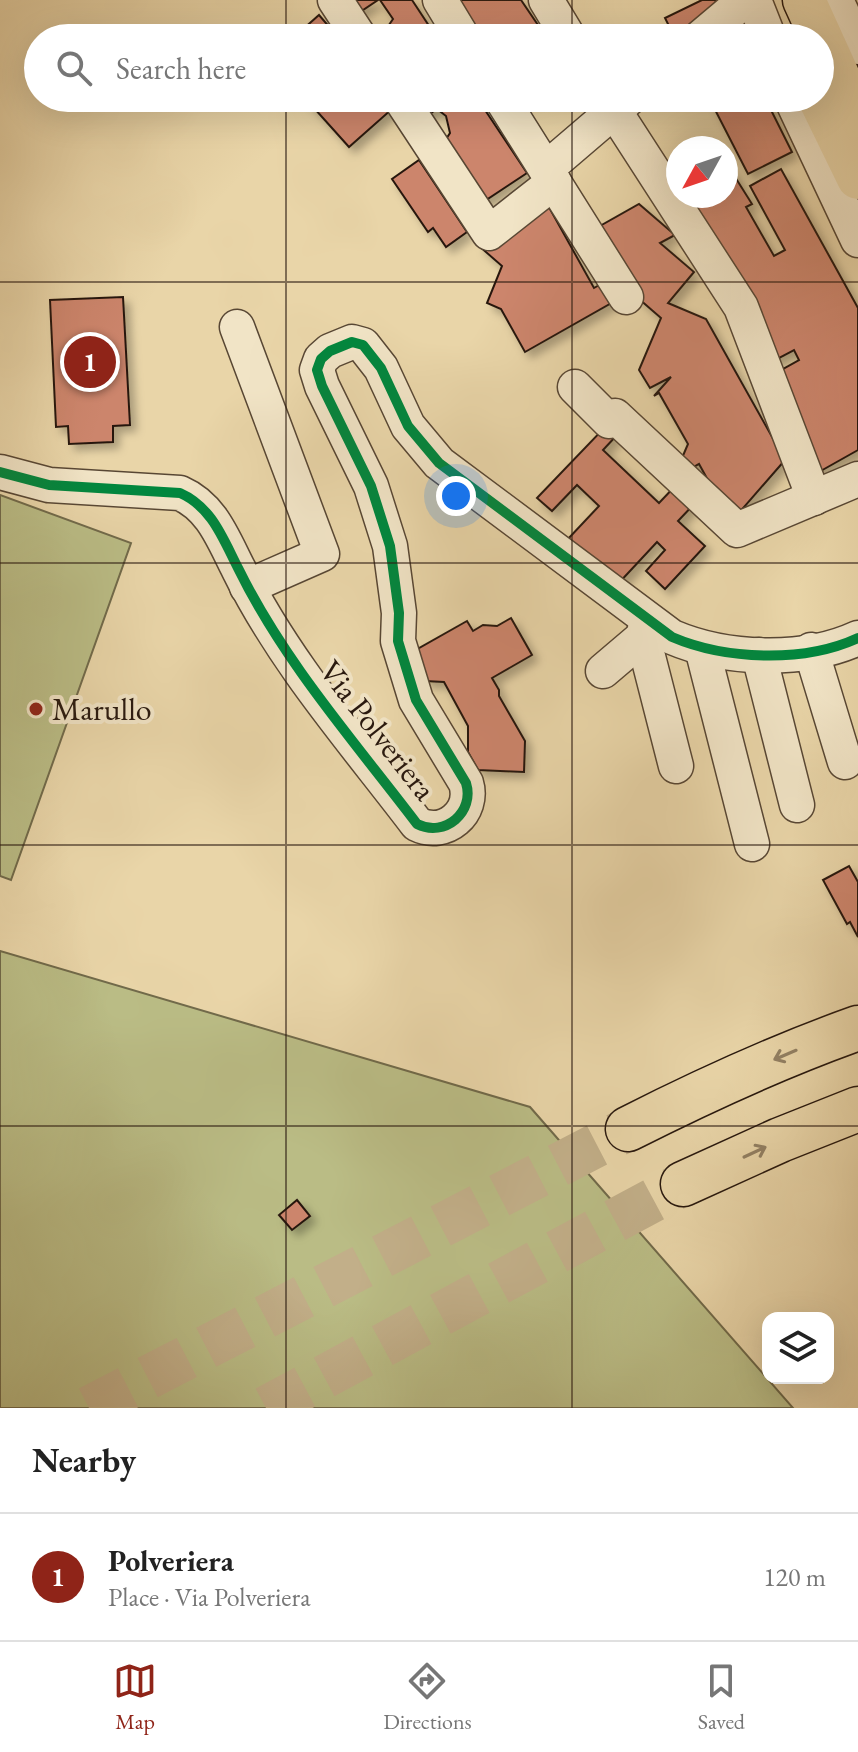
<!DOCTYPE html>
<html lang="en">
<head>
<meta charset="utf-8">
<style>
	body { margin:0; font-family:"EB Garamond",serif; background:#f6f6f6; color:#222 }
	.controls { position:absolute; right:24px; bottom:24px; display:grid; overflow:hidden; border-radius:16px; box-shadow:0 8px 32px #0002 }
	.controls button { width:72px; height:72px; display:grid; place-items:center; padding:0; border:0; border-bottom:2px solid #e0e0e0; background:#fff; color:#222; font:40px sans-serif }
	.compass { position:absolute; left:666px; top:136px; width:72px; height:72px; border-radius:50%; background:#fff; box-shadow:0 8px 32px #0002; rotate:230deg }
	.you { position:absolute; left:456px; top:496px; width:28px; height:28px; margin:-20px; border:6px solid #fff; border-radius:50%; background:#1a73e8; box-shadow:0 0 0 12px #1a73e833 }
	.badge { display:grid; place-items:center; width:52px; height:52px; border-radius:50%; background:#8f2418; color:#fff; font-size:26px; font-weight:700 }
	.pin { position:absolute; translate:-50% -50%; border:4px solid #fff; box-shadow:0 2px 8px #0006 }
	.list { margin:0; padding:0; list-style:none }
	h2 { display:flex; justify-content:space-between; align-items:center; height:104px; margin:0; padding:0 32px; font-size:34px }
	h2 small { font-size:26px; font-weight:400; color:#767676 }
	.list li { display:grid; grid-template-columns:52px 1fr auto; gap:24px; align-items:center; box-sizing:border-box; height:128px; padding:0 32px; border-top:2px solid #e0e0e0 }
	.list b { display:block; font-size:30px; white-space:nowrap }
	.list p { margin:0; font-size:26px; white-space:nowrap; color:#767676 }
	.list em { font-size:26px; font-style:normal; color:#767676 }
	.icon { flex:none; width:44px; height:44px; fill:none; stroke:currentColor; stroke-width:2; stroke-linecap:round; stroke-linejoin:round }
	.map { position:relative; flex:none; width:858px; height:1408px; overflow:hidden }
	.search { position:absolute; background:#fff; box-shadow:0 8px 32px #0002; left:24px; right:24px; top:24px; height:88px; display:flex; align-items:center; gap:20px; box-sizing:border-box; padding:0 28px; border-radius:44px; color:#767676; font-size:30px }
	.sheet { height:232px; background:#fff }
	nav { display:flex; justify-content:space-around; align-items:center; box-sizing:border-box; height:112px; border-top:2px solid #e0e0e0; background:#fff; font-size:22px; color:#767676 }
	nav a { display:grid; justify-items:center; gap:4px }
	nav .on { color:#8f2418 }
	.map>svg:first-child { display:block }
	.green { fill:#babc85; stroke:#716a4a; stroke-width:2 }
	.building { fill:#cc856c; stroke:#28180e; stroke-width:2; filter:url(#shadow) }
	.lines { fill:none; stroke-linecap:round; stroke-linejoin:round }
	.highway-tunnel { stroke:#c2af89; stroke-width:44; stroke-dasharray:44 22; stroke-linecap:butt }
	.minor-casing { stroke:#584734; stroke-width:37 }
	.major-casing { stroke:#28180e; stroke-width:45 }
	.highway-casing { stroke:#28180e; stroke-width:47 }
	.minor { stroke:#f1e4c6; stroke-width:34 }
	.major { stroke:#e9d5a8; stroke-width:42 }
	.highway { stroke:#e9d5a8; stroke-width:44 }
	.cycleway-casing { stroke:#f1e4c6; stroke-width:15 }
	.cycleway { stroke:#00873e; stroke-width:10 }
	.oneway { stroke:#928063 }
	.grid { fill:none; stroke:#28180e; stroke-width:2; stroke-opacity:0.55 }
	.poi-dot { fill:#8f2418; stroke:#f1e4c6; stroke-width:3 }
	.labels { text-anchor:middle; dominant-baseline:central; stroke-width:8; stroke-linejoin:round; paint-order:stroke }
	.poi-label { font-size:32px; fill:#28180e; stroke:#f1e4c6; text-anchor:start }
	.street-label { font-size:32px; fill:#28180e; stroke:#f1e4c6 }
</style>
</head>
<body>
<div class="map">
<svg width="858" height="1408" viewBox="0 0 858 1408">
	<defs>
		<filter id="shadow"><feDropShadow dx="6" dy="6" stdDeviation="4" flood-color="#0004"/></filter>
	</defs>
	<rect width="100%" height="100%" fill="#e9d5a8"/>
	<filter id="stains"><feTurbulence type="fractalNoise" baseFrequency=".0025" numOctaves="4"/><feColorMatrix values="0 0 0 0 .2 0 0 0 0 .09 0 0 0 0 .02 0 0 0 .5 -.17"/></filter>
	<radialGradient id="worn" r=".72"><stop offset=".6" stop-color="#630" stop-opacity="0"/><stop offset="1" stop-color="#630" stop-opacity=".3"/></radialGradient>
	<g class="green">
		<polygon points="0,495 131,543 11,880 0,876"/>
		<polygon points="0,951 530,1107 793,1408 0,1408"/>
	</g>
	<g class="building">
		<polygon points="330,0 378,0 345,22"/>
		<polygon points="380,0 412,0 437,38 380,38 393,19"/>
		<polygon points="439,0 521,0 540,28 525,38 464,38"/>
		<polygon points="702,0 715,0 734,38 675,38 665,18"/>
		<polygon points="319,15 331,29 326,34 329,38 293,38"/>
		<polygon points="305,98 382,98 392,109 349,147"/>
		<polygon points="400,98 477,98 527,173 471,210 435,156 450,133 446,116 437,109 416,123"/>
		<polygon points="709,98 765,98 792,152 748,174"/>
		<polygon points="419,160 467,232 446,247 433,228 428,232 392,179"/>
		<polygon points="730,169 752,204 746,207 774,256 785,250 750,186 781,169 858,308 858,450 810,477 758,383 799,360 794,350 764,366 661,179 678,170 678,196 726,196 726,171"/>
		<polygon points="535,182 594,288 615,276 584,235 639,204 675,235 660,243 694,272 668,303 706,319 785,460 731,522 699,464 673,479 688,444 659,393 654,396 671,377 650,388 639,370 661,318 631,292 525,352 501,309 487,303 502,266 479,246"/>
		<polygon points="123,297 130,425 113,426 113,442 69,444 68,426 56,427 50,300"/>
		<polygon points="606,426 617,435 603,450 659,503 678,483 697,501 678,521 705,546 665,589 646,571 665,550 657,542 616,586 567,540 599,506 577,485 552,511 537,498"/>
		<polygon points="511,618 532,655 492,678 499,690 499,696 525,741 524,772 478,770 468,752 468,726 444,682 425,681 414,651 467,621 473,631 483,625 497,626"/>
		<polygon points="849,866 858,882 858,937 850,922 847,924 823,880"/>
		<polygon points="297,1200 310,1216 292,1230 279,1215"/>
	</g>
	<g class="lines">
		<g class="highway-tunnel">
			<polyline points="89,1408 628,1129"/>
			<polyline points="266,1408 683,1184"/>
		</g>
		<defs>
			<g id="minor">
				<polyline points="335,0 360,38"/>
				<polyline points="440,0 463,38"/>
				<polyline points="546,0 569,38"/>
				<polyline points="754,0 769,38"/>
				<polyline points="836,0 858,47"/>
				<polyline points="700,38 745,0"/>
				<polyline points="400,98 489,233 554,182"/>
				<polyline points="501,98 626,297"/>
				<polyline points="606,98 741,307 814,498"/>
				<polyline points="791,98 858,240"/>
				<polyline points="546,169 629,98"/>
				<polyline points="237,327 322,554 247,587"/>
				<polyline points="575,387 609,421 615,416 737,530 858,479"/>
				<path d="M0,472L49,485L180,493C212,507 223,539 238,568C284,662 354,741 417,824C445,838 475,812 466,783L416,700L398,641L399,613L390,546L371,486L322,386L317,370L321,359L330,351L352,342L363,345L381,368L408,426L439,463L672,637C726,660 804,663 858,638"/>
				<polyline points="647,621 643,637 676,766"/>
				<polyline points="702,648 752,844"/>
				<polyline points="811,650 845,762"/>
				<polyline points="759,655 797,805"/>
				<polyline points="603,671 643,637"/>
			</g>
			<g id="major">
				<polyline points="804,0 858,119"/>
				<polyline points="819,98 858,178"/>
			</g>
			<g id="highway">
				<path d="M628,1129C703,1091 779,1056 858,1028"/>
				<polyline points="683,1184 780,1140 858,1109"/>
			</g>
		</defs>
		<use href="#minor" class="minor-casing"/>
		<use href="#major" class="major-casing"/>
		<use href="#highway" class="highway-casing"/>
		<use href="#minor" class="minor"/>
		<use href="#major" class="major"/>
		<use href="#highway" class="highway"/>
		<defs>
			<path id="cycleway" d="M0,472L49,485L180,493C212,507 223,539 238,568C284,662 354,741 417,824C445,838 475,812 466,783L416,700L398,641L399,613L390,546L371,486L322,386L317,370L321,359L330,351L352,342L363,345L381,368L408,426L439,463L672,637C726,660 804,663 858,638"/>
		</defs>
		<use href="#cycleway" class="cycleway-casing"/>
		<use href="#cycleway" class="cycleway"/>
	</g>
	<defs><path id="oneway-shaft" d="M-6 0H5M1.5-3L5.5 0L1.5 3" fill="none" stroke-width="1.6" stroke-linecap="round" stroke-linejoin="round" transform="scale(2)"/></defs>
	<g class="oneway">
		<use href="#oneway-shaft" transform="translate(785 1055) rotate(157)"/>
		<use href="#oneway-shaft" transform="translate(755 1152) rotate(-25)"/>
	</g>
	<path class="grid" d="M286,0V38M572,0V38M286,98V1408M572,98V1408M0,282H858M0,563H858M0,845H858M0,1126H858"/>
	<circle class="poi-dot" cx="36" cy="709" r="8"/>
	<g class="labels">
		<g class="poi-label">
			<text x="52" y="709">Marullo</text>
		</g>
		<g class="street-label">
			<text transform="translate(378 730) rotate(52)">Via Polveriera</text>
		</g>
	</g>
	<rect width="100%" height="100%" filter="url(#stains)"/>
	<rect width="100%" height="100%" fill="url(#worn)"/>
</svg>
<div class="controls">
<button><svg class="icon" aria-label="layers" viewBox="0 0 24 24"><path d="M12 4l9 5-9 5-9-5zM3 14l9 5 9-5"/></svg></button>
</div>
<svg class="compass" viewBox="-18 -18 36 36"><path d="M0-13l5 13h-10z" fill="#e53935"/><path d="M0 13l5-13h-10z" fill="#767676"/></svg>
<div class="you"></div>
<div class="pin badge" style="left:90px;top:362px">1</div>
<div class="search"><svg class="icon" aria-label="search" viewBox="0 0 24 24"><circle cx="10" cy="10" r="6"/><path d="M15 15l6 6"/></svg>Search here</div>
</div>
<section class="sheet">
<h2>Nearby<small></small></h2>
<ul class="list">
<li><span class="badge">1</span><div><b>Polveriera</b><p>Place · Via Polveriera</p></div><em>120 m</em></li>
</ul>
</section>
<nav>
<a class="on"><svg class="icon" aria-label="map" viewBox="0 0 24 24"><path d="M3 6l6-2 6 2 6-2v14l-6 2-6-2-6 2zM9 4v14M15 6v14"/></svg>Map</a>
<a><svg class="icon" aria-label="directions" viewBox="0 0 24 24"><path d="M12 3l9 9-9 9-9-9zM9 14v-3h6M13 9l2 2-2 2"/></svg>Directions</a>
<a><svg class="icon" aria-label="saved" viewBox="0 0 24 24"><path d="M7 4h10v16l-5-4-5 4z"/></svg>Saved</a>
</nav>
</body>
</html>
